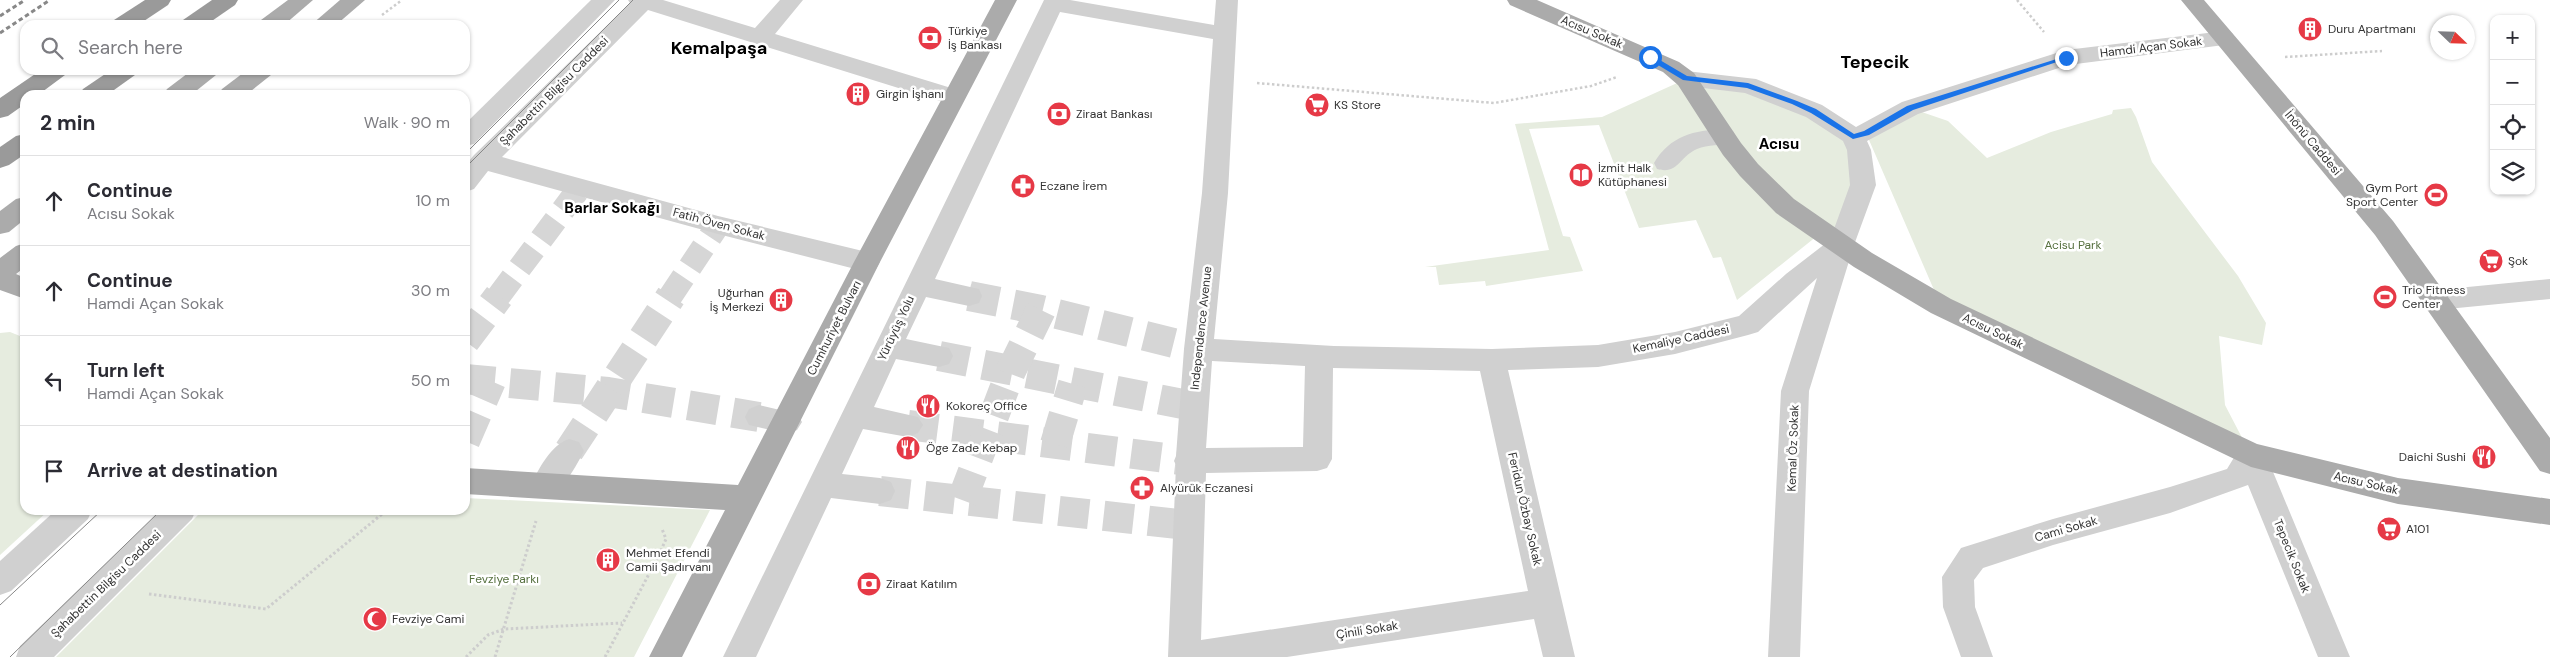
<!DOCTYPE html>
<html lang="en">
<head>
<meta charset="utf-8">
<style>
	body { margin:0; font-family:"DM Sans",sans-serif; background:#f7f7f7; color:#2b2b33 }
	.controls { position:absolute; right:15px; top:15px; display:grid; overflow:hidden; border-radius:10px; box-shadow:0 1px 4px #0004 }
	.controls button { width:45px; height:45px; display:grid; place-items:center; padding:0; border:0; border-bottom:1px solid #e1e1e2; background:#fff; color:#2b2b33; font:25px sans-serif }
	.compass { position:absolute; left:2430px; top:15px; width:45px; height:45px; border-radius:50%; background:#fff; box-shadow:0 1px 4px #0004; rotate:113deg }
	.stop { position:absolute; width:15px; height:15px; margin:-11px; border:4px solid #1a73e8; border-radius:50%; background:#fff }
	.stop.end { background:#1a73e8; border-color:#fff; box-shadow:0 1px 5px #0008 }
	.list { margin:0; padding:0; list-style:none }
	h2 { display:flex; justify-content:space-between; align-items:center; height:65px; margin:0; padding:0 20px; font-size:21px }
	h2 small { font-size:16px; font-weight:400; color:#7c7c81 }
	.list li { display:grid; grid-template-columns:32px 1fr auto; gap:15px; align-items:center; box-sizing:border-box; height:90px; padding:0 20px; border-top:1px solid #e1e1e2 }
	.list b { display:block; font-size:19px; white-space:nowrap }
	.list p { margin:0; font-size:16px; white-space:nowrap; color:#7c7c81 }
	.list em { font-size:16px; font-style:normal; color:#7c7c81 }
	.icon { flex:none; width:28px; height:28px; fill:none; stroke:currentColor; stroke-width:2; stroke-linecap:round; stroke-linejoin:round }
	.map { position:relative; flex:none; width:2550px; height:657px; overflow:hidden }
	.search { position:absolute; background:#fff; box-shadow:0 1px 4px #0004; left:20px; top:20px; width:450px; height:55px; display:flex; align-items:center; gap:12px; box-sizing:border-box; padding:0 18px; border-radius:15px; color:#7c7c81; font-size:19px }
	.panel { position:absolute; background:#fff; box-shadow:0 1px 4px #0004; left:20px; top:90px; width:450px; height:425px; border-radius:15px }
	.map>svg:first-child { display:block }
	.green { fill:#e6ecdf }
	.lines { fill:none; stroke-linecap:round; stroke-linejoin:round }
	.minor-tunnel-far1 { stroke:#d6d6d6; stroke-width:24; stroke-dasharray:24 12; stroke-linecap:butt }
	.minor-tunnel { stroke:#d6d6d6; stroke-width:30; stroke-dasharray:30 15; stroke-linecap:butt }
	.path-far1 { stroke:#cdcdcd; stroke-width:2.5; stroke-dasharray:2.5 2.5; stroke-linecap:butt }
	.path { stroke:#cdcdcd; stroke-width:3; stroke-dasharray:2.5 2.5; stroke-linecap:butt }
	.minor { fill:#d0d0d0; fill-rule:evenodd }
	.major { fill:#ababab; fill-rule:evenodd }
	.highway { fill:#9a9a9a; fill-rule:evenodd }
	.tram { stroke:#888; stroke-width:1 }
	.rail { stroke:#888; stroke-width:3; stroke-dasharray:4.5 3; stroke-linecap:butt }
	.route { fill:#1a73e8 }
	.labels { text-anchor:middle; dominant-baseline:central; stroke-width:5; stroke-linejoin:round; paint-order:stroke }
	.poi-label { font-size:12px; fill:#333; stroke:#fff; text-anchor:start }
	.street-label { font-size:12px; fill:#333; stroke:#fff }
	.park-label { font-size:12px; fill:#56703f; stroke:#fff }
	.quarter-label { font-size:15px; font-weight:bold; fill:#000; stroke:#fff }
	.district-label { font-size:18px; font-weight:bold; fill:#000; stroke:#fff }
</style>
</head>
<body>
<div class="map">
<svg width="2550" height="657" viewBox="0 0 2550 657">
	<rect width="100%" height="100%" fill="#fff"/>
	<g class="green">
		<polygon points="1686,79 1795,103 1859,150 1841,245 1822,232 1737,300 1721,257 1713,258 1696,220 1639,228 1599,125 1529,129 1563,236 1570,237 1583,271 1486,286 1485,281 1439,285 1436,267 1425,267 1549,250 1515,124 1602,117"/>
		<polygon points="1910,108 1948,121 1987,158 2051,132 2112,114 2113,110 2131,108 2136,117 2152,162 2238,276 2266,323 2262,345 2219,336 2225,405 2251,455 1941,306 1866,133"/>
		<polygon points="10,332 25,338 25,510 49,510 0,555 0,333"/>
		<polygon points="465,498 710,510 634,657 56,657 203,510 465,510"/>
	</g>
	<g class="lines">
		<g class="minor-tunnel-far1">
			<polyline points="969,296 975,297"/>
			<polyline points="498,297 581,186"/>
			<polyline points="670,297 718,225"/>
		</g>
		<g class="minor-tunnel">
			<polyline points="969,296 1041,310 1198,349"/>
			<polyline points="465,341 499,296"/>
			<polyline points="939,356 1193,406"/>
			<polyline points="465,379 608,392 759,417"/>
			<polyline points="908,425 1189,461"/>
			<polyline points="465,441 491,381"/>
			<polyline points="1055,444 1073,384"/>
			<polyline points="569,451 671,296"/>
			<polyline points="880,491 1187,525"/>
			<polyline points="962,500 1011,371 1041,310"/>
		</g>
		<g class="path-far1">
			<polyline points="2017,0 2044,32"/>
			<polyline points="382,15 402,0"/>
			<polyline points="2285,57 2382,51"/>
			<polyline points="1257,83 1494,103 1591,86 1617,77"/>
		</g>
		<g class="path">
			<polyline points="396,510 451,513"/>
			<polyline points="149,594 266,609 387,510"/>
			<polyline points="466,657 488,635 504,629 622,623"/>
			<polyline points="495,657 536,521"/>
			<polyline points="605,657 659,555 666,539 662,529"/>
		</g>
		<g class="minor">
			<polygon points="591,0 615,0 474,144 465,146 465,124"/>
			<polygon points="628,0 663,0 755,28 780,0 803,0 775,34 961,91 965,97 961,103 953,105 648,10 502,157 718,216 867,252 876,255 880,262 876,269 867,272 718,234 488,171 474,189 465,192 465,166 474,155 630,3"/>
			<path d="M1044,0H1070L1214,25L1216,0H1238L1228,193L1214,339L1334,346L1492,349L1598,345L1675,332L1739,316L1786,274L1830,240L1850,185L1847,150L1843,141L1806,117L1745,93L1678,85L1674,79L1678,73L1686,71L1756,79L1822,105L1856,127L1902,102L2066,50L2224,31L2232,33L2235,38L2232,43L2224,45L2068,65L1918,114L1867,141L1871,150L1876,185L1854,245L1809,391L1800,657H1768L1781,391L1817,278L1758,332L1748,335L1675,354L1598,367L1508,370L1575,657H1543L1534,619L1287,657H1168L1176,465L1174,461L1176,456L1184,349L1202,193L1213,39L1060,12L935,279L979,289L982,296L979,303L969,306L926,297L906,339L949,348L953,356L949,364L939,367L896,359L874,407L918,417L923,425L918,433L908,437L863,429L842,474L880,478L891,482L895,491L891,500L880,504L831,498L756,657H723ZM1212,361L1305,366L1303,447L1206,448ZM1333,368L1480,371L1528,591L1201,640L1206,473L1317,471L1327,468L1332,459Z"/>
			<path d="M1724,129L1733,131L1736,137L1733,143C1721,146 1708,144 1697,149C1680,156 1678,175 1657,169L1654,163C1670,136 1694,130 1724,129Z"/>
			<polygon points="2550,279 2550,299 2437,310 2427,307 2423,300 2427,293 2437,290"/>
			<polygon points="759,405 797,414 802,422 797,430 787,434 749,425 745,417 749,409"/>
			<path d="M569,439L579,442L584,451C578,463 560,496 547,497C544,498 539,495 535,494L531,485C539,468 551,445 569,439Z"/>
			<polygon points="2251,443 2261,446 2266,455 2350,657 2318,657 2248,485 2170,513 2053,545 1983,568 1974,580 1975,607 1993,657 1961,657 1943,607 1942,577 1961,548 2053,519 2170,487 2227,469 2241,446"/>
			<polygon points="56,510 92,510 88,519 11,591 0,595 0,561"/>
			<polygon points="161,510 196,510 192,519 54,657 16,657 20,646"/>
		</g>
		<g class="major">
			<polygon points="288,0 313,0 284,25 258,25 261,20"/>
			<polygon points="340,0 365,0 336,25 311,25"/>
			<polygon points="995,0 1017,0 880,262 682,657 649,657 725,510 465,494 465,468 738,485 854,262"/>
			<polygon points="1507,0 1537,0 1679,62 1694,73 1741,143 1758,164 1794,199 1872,253 1951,299 2257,444 2398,478 2550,499 2550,525 2398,504 2251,467 1931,313 1854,267 1776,213 1740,176 1723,155 1678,85 1663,72 1510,5"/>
			<polygon points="2181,0 2204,0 2393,221 2550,438 2550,474 2540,471 2375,235"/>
			<polygon points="192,70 220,70 216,75 191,95 163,95 167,89"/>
			<polygon points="247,70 275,70 271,75 246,95 218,95 222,89"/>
			<polygon points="25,197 25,219 9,232 0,234 0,211 16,199"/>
			<polygon points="25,243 25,267 16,274 25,278 25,299 0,290 0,258 16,246"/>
		</g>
		<g class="highway">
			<polygon points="145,0 171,0 168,5 138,25 111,25 114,20"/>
			<polygon points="212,0 238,0 235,5 206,25 180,25 183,20"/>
			<polygon points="41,70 69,70 65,75 38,95 25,95 25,104 8,116 0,118 0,98"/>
			<polygon points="111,70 139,70 135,75 107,95 79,95 83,89"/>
			<polygon points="25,134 25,154 9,165 0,168 0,147 16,136"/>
		</g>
		<g class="tram">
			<polyline points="465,154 619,0"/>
			<polyline points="465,168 633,0"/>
			<polyline points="0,605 102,510"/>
			<polyline points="10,657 161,510"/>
		</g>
		<g class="rail">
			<polyline points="0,16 25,0"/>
			<polyline points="0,33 50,0"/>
		</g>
	</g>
	<polygon class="route" points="1648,56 1653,56 1687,76 1748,83 1797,101 1816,109 1854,134 1864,131 1907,106 2063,57 2069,58 1913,110 1869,135 1853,139 1811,113 1792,104 1747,88 1683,80 1648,59"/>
	<defs>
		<symbol id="building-disc" viewBox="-11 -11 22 22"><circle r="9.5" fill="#e63946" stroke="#fff"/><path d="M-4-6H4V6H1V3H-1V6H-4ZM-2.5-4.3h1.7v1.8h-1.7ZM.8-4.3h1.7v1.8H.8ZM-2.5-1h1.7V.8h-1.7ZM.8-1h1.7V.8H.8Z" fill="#fff"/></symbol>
		<symbol id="bank-disc" viewBox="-11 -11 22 22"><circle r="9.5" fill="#e63946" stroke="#fff"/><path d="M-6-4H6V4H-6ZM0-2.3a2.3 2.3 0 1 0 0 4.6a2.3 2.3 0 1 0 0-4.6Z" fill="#fff"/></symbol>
		<symbol id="supermarket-disc" viewBox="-11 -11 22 22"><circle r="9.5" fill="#e63946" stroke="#fff"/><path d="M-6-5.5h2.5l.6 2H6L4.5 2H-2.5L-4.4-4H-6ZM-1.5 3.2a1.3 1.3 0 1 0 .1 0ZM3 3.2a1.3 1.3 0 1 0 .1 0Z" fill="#fff"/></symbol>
		<symbol id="library-disc" viewBox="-11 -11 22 22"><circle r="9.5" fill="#e63946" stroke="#fff"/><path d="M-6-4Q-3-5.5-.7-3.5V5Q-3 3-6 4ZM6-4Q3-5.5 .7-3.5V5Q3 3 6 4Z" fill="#fff"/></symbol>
		<symbol id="pharmacy-disc" viewBox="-11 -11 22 22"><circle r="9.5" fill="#e63946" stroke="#fff"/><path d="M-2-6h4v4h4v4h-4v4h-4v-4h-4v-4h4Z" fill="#fff"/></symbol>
		<symbol id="stadium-disc" viewBox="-11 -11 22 22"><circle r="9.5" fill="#e63946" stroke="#fff"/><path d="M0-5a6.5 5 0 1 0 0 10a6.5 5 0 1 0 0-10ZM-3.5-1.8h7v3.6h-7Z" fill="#fff"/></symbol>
		<symbol id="restaurant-disc" viewBox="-11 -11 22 22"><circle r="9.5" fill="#e63946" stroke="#fff"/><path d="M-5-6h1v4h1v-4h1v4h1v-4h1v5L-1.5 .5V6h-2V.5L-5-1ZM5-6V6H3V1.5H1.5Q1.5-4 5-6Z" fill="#fff"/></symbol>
		<symbol id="mosque-disc" viewBox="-11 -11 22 22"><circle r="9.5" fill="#e63946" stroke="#fff"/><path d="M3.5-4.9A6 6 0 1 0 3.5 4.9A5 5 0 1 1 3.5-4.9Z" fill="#fff"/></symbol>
	</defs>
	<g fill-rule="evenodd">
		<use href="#building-disc" x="2296" y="15" width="28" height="28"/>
		<use href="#bank-disc" x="916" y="24" width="28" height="28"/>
		<use href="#building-disc" x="844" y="80" width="28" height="28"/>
		<use href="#supermarket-disc" x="1303" y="91" width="28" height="28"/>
		<use href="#bank-disc" x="1045" y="100" width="28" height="28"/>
		<use href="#library-disc" x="1567" y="161" width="28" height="28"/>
		<use href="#pharmacy-disc" x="1009" y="172" width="28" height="28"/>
		<use href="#stadium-disc" x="2422" y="181" width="28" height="28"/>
		<use href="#supermarket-disc" x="2477" y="247" width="28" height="28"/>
		<use href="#stadium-disc" x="2371" y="283" width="28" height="28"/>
		<use href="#building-disc" x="767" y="286" width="28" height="28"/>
		<use href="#restaurant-disc" x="914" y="392" width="28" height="28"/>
		<use href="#restaurant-disc" x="894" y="434" width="28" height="28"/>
		<use href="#restaurant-disc" x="2470" y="443" width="28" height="28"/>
		<use href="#pharmacy-disc" x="1128" y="474" width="28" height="28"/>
		<use href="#supermarket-disc" x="2375" y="515" width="28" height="28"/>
		<use href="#building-disc" x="594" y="546" width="28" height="28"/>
		<use href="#bank-disc" x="855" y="570" width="28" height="28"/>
		<use href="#mosque-disc" x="361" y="605" width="28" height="28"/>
	</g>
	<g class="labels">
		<g class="poi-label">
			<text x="2328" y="29">Duru Apartmanı</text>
			<text x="948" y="31">Türkiye<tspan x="948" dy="14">İş Bankası</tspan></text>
			<text x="876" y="94">Girgin İşhanı</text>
			<text x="1334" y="105">KS Store</text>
			<text x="1076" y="114">Ziraat Bankası</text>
			<text x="1598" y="168">İzmit Halk<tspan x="1598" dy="14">Kütüphanesi</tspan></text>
			<text x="1040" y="186">Eczane İrem</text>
			<text x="2418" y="188" text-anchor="end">Gym Port<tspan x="2418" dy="14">Sport Center</tspan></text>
			<text x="2508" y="261">Şok</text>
			<text x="2402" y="290">Trio Fitness<tspan x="2402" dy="14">Center</tspan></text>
			<text x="764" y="293" text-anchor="end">Uğurhan<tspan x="764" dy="14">İş Merkezi</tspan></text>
			<text x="946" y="406">Kokoreç Office</text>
			<text x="926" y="448">Öge Zade Kebap</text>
			<text x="2466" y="457" text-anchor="end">Daichi Sushi</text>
			<text x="1160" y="488">Alyürük Eczanesi</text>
			<text x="2406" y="529">A101</text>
			<text x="626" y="553">Mehmet Efendi<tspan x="626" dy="14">Camii Şadırvanı</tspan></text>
			<text x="886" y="584">Ziraat Katılım</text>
			<text x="392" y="619">Fevziye Cami</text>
		</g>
		<g class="street-label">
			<text transform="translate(1592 32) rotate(23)">Acısu Sokak</text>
			<text transform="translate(2151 47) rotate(-7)">Hamdi Açan Sokak</text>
			<text transform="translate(554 91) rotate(-45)">Şahabettin Bilgisu Caddesi</text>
			<text transform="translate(2313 143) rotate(50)">İnönü Caddesi</text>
			<text transform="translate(719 224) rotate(15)">Fatih Öven Sokak</text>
			<text transform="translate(834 328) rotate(-63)">Cumhuriyet Bulvarı</text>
			<text transform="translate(896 328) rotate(-65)">Yürüyüş Yolu</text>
			<text transform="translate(1201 328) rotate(-84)">Independence Avenue</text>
			<text transform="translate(1993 331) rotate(26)">Acısu Sokak</text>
			<text transform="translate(1681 339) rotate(-12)">Kemaliye Caddesi</text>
			<text transform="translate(1793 448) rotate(-88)">Kemal Öz Sokak</text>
			<text transform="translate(2366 483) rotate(13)">Acısu Sokak</text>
			<text transform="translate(1525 509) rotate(77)">Feridun Özbay Sokak</text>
			<text transform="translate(2066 529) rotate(-16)">Cami Sokak</text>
			<text transform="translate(2292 556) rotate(68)">Tepecik Sokak</text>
			<text transform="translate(106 584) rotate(-44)">Şahabettin Bilgisu Caddesi</text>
			<text transform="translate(1367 630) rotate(-9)">Çinili Sokak</text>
		</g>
		<g class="park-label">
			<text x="2073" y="245">Acisu Park</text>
			<text x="504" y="579">Fevziye Parkı</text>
		</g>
		<g class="quarter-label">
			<text x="1779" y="144">Acısu</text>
			<text x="612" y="208">Barlar Sokağı</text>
		</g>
		<g class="district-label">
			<text x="719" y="48">Kemalpaşa</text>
			<text x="1875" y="62">Tepecik</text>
		</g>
	</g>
</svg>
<div class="controls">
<button>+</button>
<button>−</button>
<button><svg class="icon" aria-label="locate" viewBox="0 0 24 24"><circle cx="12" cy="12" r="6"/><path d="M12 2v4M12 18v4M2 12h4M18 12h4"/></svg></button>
<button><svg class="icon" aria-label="layers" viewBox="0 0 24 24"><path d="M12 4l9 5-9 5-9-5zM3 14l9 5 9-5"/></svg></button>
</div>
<svg class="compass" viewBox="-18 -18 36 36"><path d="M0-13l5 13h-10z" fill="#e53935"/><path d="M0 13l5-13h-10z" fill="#7c7c81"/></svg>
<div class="stop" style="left:1650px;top:57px"></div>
<div class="stop end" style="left:2066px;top:58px"></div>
<div class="search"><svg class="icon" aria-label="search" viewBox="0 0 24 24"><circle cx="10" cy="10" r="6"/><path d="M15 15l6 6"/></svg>Search here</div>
<section class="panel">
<h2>2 min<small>Walk · 90 m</small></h2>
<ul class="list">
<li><svg class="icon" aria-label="ahead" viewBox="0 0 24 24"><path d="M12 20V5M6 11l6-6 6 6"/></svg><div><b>Continue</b><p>Acısu Sokak</p></div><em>10 m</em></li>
<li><svg class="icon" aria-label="ahead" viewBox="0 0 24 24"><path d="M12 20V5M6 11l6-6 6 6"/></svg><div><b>Continue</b><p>Hamdi Açan Sokak</p></div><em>30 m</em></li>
<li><svg class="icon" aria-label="left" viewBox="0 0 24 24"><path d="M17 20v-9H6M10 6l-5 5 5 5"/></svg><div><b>Turn left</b><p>Hamdi Açan Sokak</p></div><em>50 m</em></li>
<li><svg class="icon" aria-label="arrive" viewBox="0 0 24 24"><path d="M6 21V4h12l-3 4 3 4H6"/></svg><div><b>Arrive at destination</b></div></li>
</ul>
</section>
</div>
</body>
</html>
